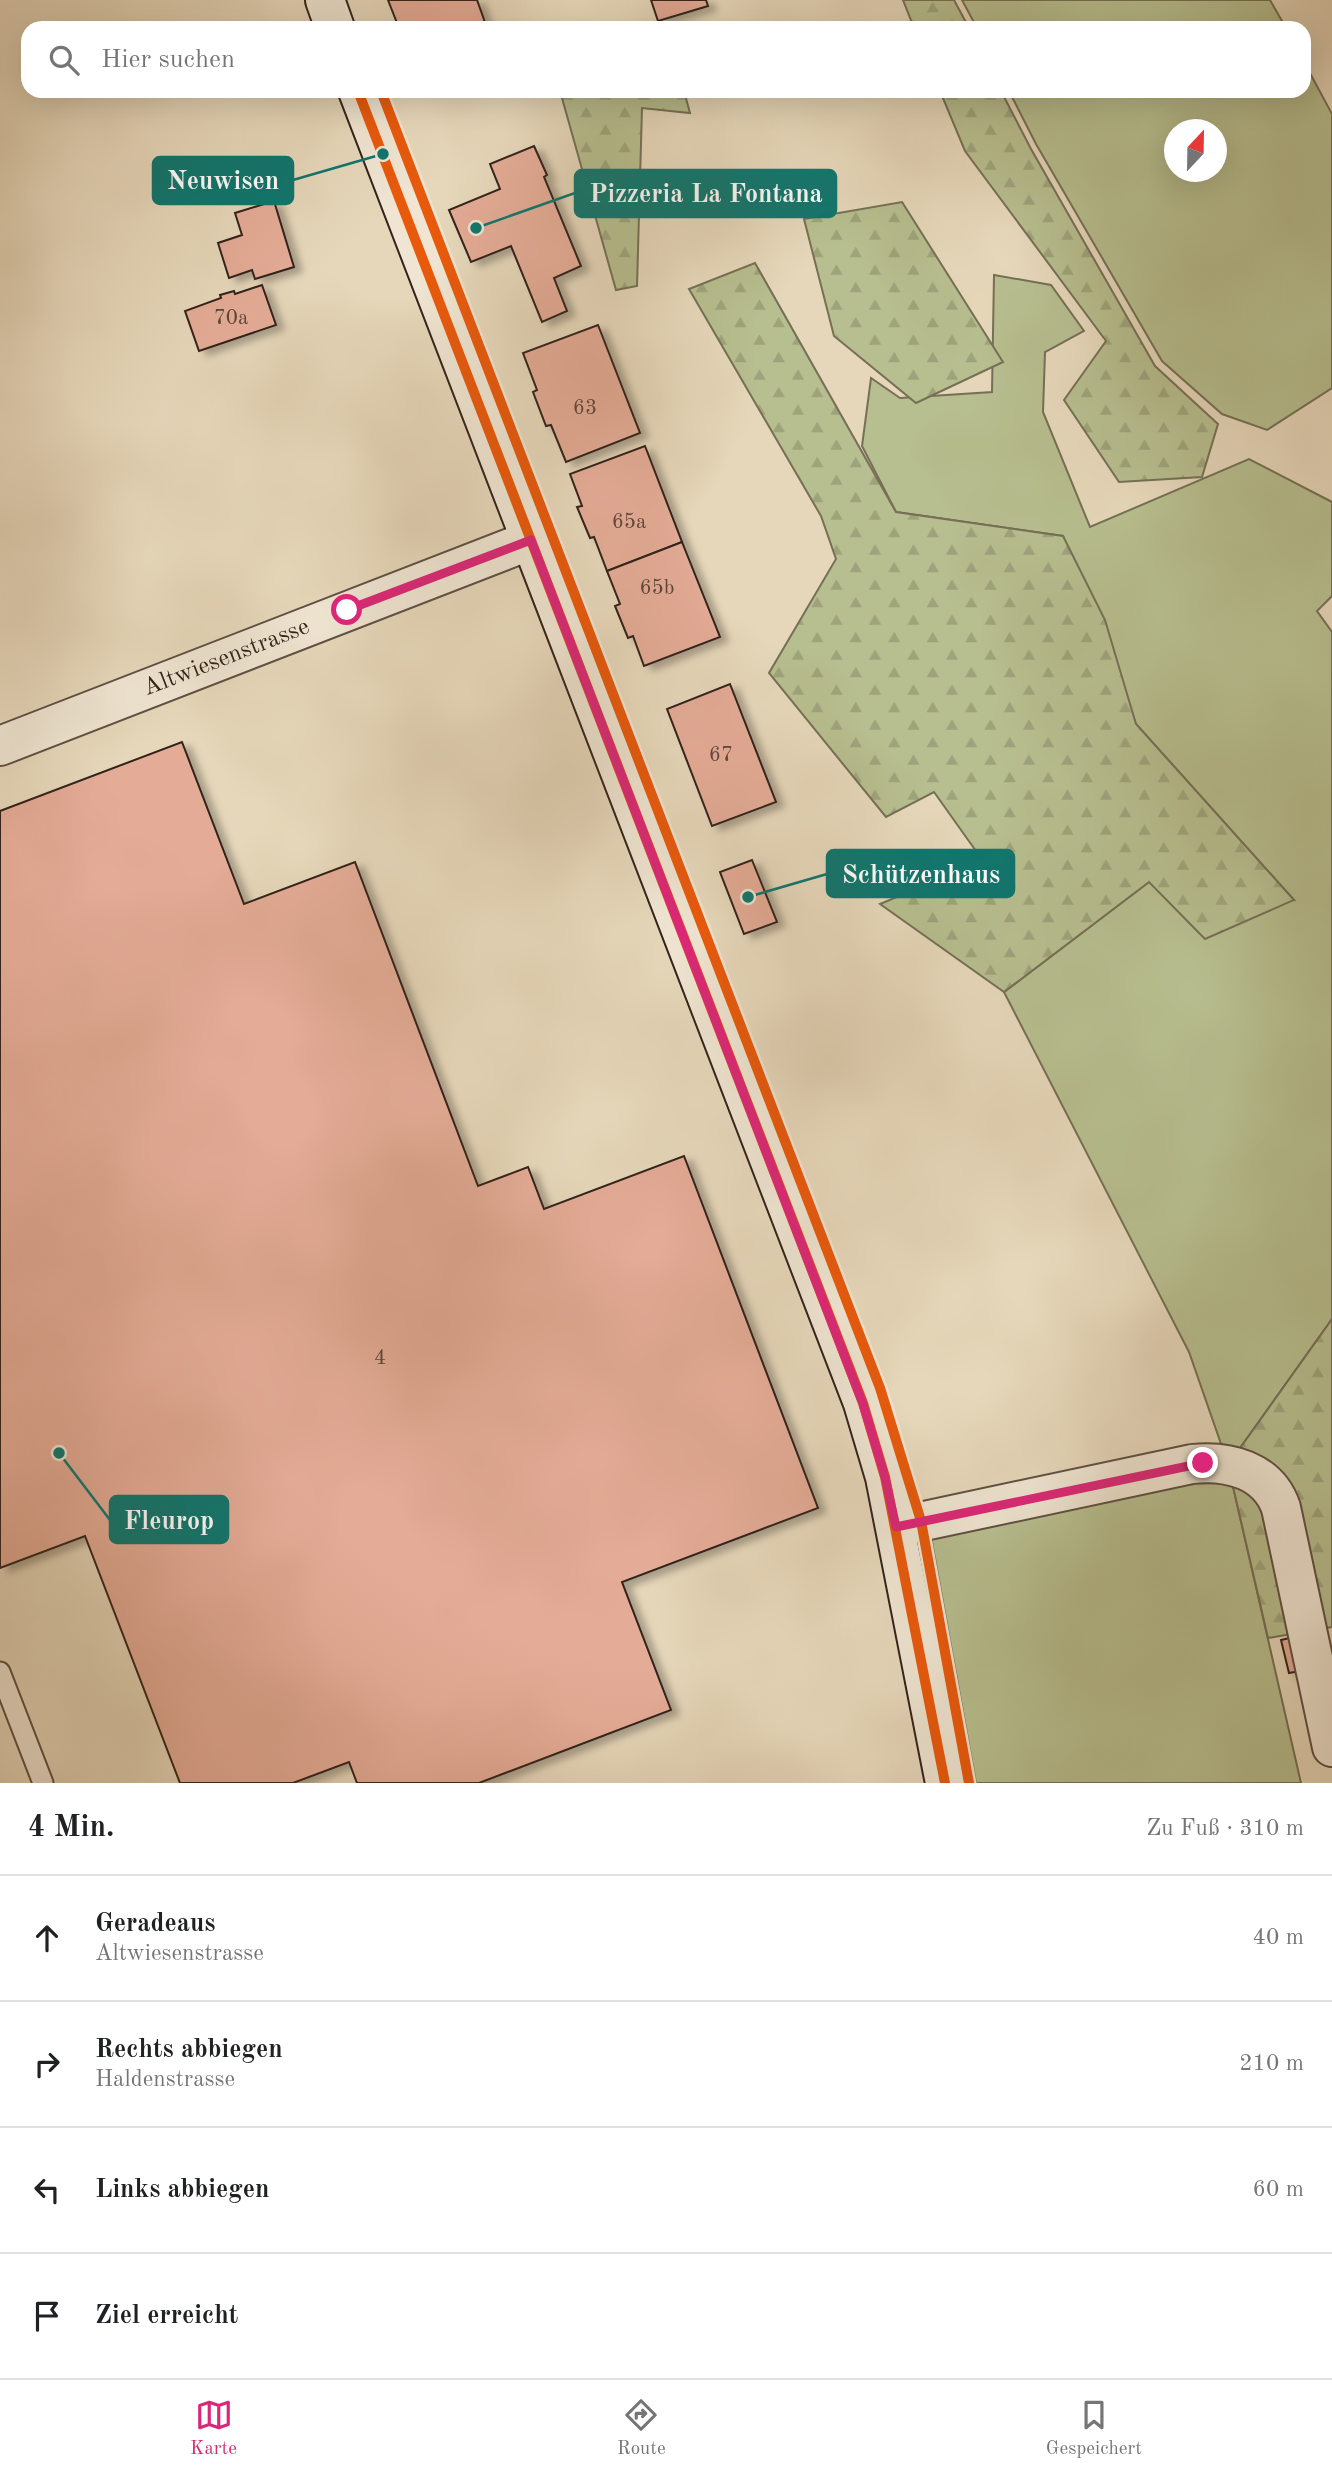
<!DOCTYPE html>
<html lang="de">
<head>
<meta charset="utf-8">
<style>
	body { margin:0; font-family:"Old Standard TT",serif; background:#f2f2f2; color:#202124 }
	.compass { position:absolute; left:1164px; top:119px; width:63px; height:63px; border-radius:50%; background:#fff; box-shadow:0 7px 28px #0002; rotate:22deg }
	.stop { position:absolute; width:21px; height:21px; margin:-16px; border:5px solid #db2777; border-radius:50%; background:#fff }
	.stop.end { background:#db2777; border-color:#fff; box-shadow:0 2px 7px #0008 }
	.list { margin:0; padding:0; list-style:none }
	h2 { display:flex; justify-content:space-between; align-items:center; height:91px; margin:0; padding:0 28px; font-size:30px }
	h2 small { font-size:23px; font-weight:400; color:#757577 }
	.list li { display:grid; grid-template-columns:46px 1fr auto; gap:21px; align-items:center; box-sizing:border-box; height:126px; padding:0 28px; border-top:2px solid #e0e0e0 }
	.list b { display:block; font-size:26px; white-space:nowrap }
	.list p { margin:0; font-size:23px; white-space:nowrap; color:#757577 }
	.list em { font-size:23px; font-style:normal; color:#757577 }
	.icon { flex:none; width:38px; height:38px; fill:none; stroke:currentColor; stroke-width:2; stroke-linecap:round; stroke-linejoin:round }
	.map { position:relative; flex:none; width:1332px; height:1783px; overflow:hidden }
	.search { position:absolute; background:#fff; box-shadow:0 7px 28px #0002; left:21px; right:21px; top:21px; height:77px; display:flex; align-items:center; gap:18px; box-sizing:border-box; padding:0 24px; border-radius:21px; color:#757577; font-size:26px }
	.sheet { height:595px; background:#fff }
	nav { display:flex; justify-content:space-around; align-items:center; box-sizing:border-box; height:98px; border-top:2px solid #e0e0e0; background:#fff; font-size:19px; color:#757577 }
	nav a { display:grid; justify-items:center; gap:4px }
	nav .on { color:#db2777 }
	.map>svg:first-child { display:block }
	.grass { fill:#b7be8f; stroke:#757056; stroke-width:2; fill-rule:evenodd }
	.forest { fill:url(#forest-firs); stroke:#757056; stroke-width:2 }
	.building { fill:#e4ab96; stroke:#33231c; stroke-width:2; filter:url(#shadow) }
	.lines { fill:none; stroke-linecap:round; stroke-linejoin:round }
	.lane-casing { stroke:#605044; stroke-width:23 }
	.street-casing { stroke:#605044; stroke-width:42 }
	.secondary-casing { stroke:#33231c; stroke-width:42 }
	.lane { stroke:#efe5d2; stroke-width:19 }
	.street { stroke:#efe5d2; stroke-width:38 }
	.secondary { stroke:#efe5d2; stroke-width:38 }
	.cycleway-casing { stroke:#efe5d2; stroke-width:15 }
	.cycleway { stroke:#e8590c; stroke-width:10 }
	.route { stroke:#db2777; stroke-width:9 }
	.labels { text-anchor:middle; dominant-baseline:central; stroke-width:7; stroke-linejoin:round; paint-order:stroke }
	.number-label { font-size:21px; fill:#5f453a }
	.street-label { font-size:24px; fill:#33231c; stroke:#efe5d2 }
	.leader { fill:none; stroke:#0f766e; stroke-width:2.5 }
	.callout-dot { fill:#0f766e; stroke:#efe5d2; stroke-width:2.5 }
	.callout { fill:#0f766e; stroke:#0f766e; stroke-width:2.5 }
	.callout-label { font-size:26px; text-anchor:middle; font-weight:bold; fill:#fff }
</style>
</head>
<body>
<div class="map">
<svg width="1332" height="1783" viewBox="0 0 1332 1783">
	<defs>
		<pattern id="forest-firs" width="22" height="20" patternUnits="userSpaceOnUse" patternTransform="scale(1.75)"><rect width="22" height="20" fill="#b7be8f"/><path d="M5 1l3.5 6h-7zM16 11l3.5 6h-7z" fill="#9ea37b"/></pattern>
		<filter id="shadow"><feDropShadow dx="8" dy="4.5" stdDeviation="3.5" flood-color="#0004"/></filter>
	</defs>
	<rect width="100%" height="100%" fill="#e6d7ba"/>
	<filter id="stains"><feTurbulence type="fractalNoise" baseFrequency=".00286" numOctaves="4"/><feColorMatrix values="0 0 0 0 .2 0 0 0 0 .09 0 0 0 0 .02 0 0 0 .5 -.17"/></filter>
	<radialGradient id="worn" r=".72"><stop offset=".6" stop-color="#630" stop-opacity="0"/><stop offset="1" stop-color="#630" stop-opacity=".3"/></radialGradient>
	<g class="grass">
		<polygon points="962,0 1270,0 1286,28 977,28"/>
		<path d="M1304,62L1332,114V388L1267,430L1222,414L1162,361L1036,144L1009,91H1304ZM1174,130H1216V172H1174Z"/>
		<polygon points="994,275 1051,285 1084,331 1045,352 1043,412 1090,527 1249,459 1332,502 1332,596 1317,611 1332,632 1332,1319 1228,1465 1301,1783 976,1783 928,1520 1228,1464 1189,1352 1004,992 1149,882 1294,900 1136,724 1063,536 896,512 862,446 871,378 900,398 992,392"/>
	</g>
	<g class="forest">
		<polygon points="903,0 954,0 969,28 914,28"/>
		<polygon points="560,91 684,91 690,113 642,108 637,286 616,290"/>
		<polygon points="940,91 1001,91 1031,149 1155,366 1218,424 1202,477 1119,482 1064,400 1106,341 965,151"/>
		<polygon points="902,202 1003,362 916,403 834,336 804,219"/>
		<polygon points="755,263 896,512 1063,536 1105,620 1136,724 1294,900 1205,939 1149,882 1004,992 880,904 983,861 934,792 886,817 769,673 836,559 821,516 689,289"/>
		<polygon points="1332,1319 1332,1627 1268,1638 1228,1465"/>
	</g>
	<g class="building">
		<polygon points="388,0 477,0 487,28 399,28"/>
		<polygon points="651,0 706,0 708,6 658,21"/>
		<polygon points="534,146 547,175 544,177 581,266 554,278 567,311 542,322 511,246 471,262 449,210 500,189 490,164"/>
		<polygon points="274,201 294,267 255,279 252,270 229,278 218,243 242,235 235,213"/>
		<polygon points="262,285 276,325 199,351 185,311 221,298 220,295 234,291 235,294"/>
		<polygon points="598,325 640,433 566,462 551,425 546,426 533,392 537,390 523,353"/>
		<polygon points="645,446 682,542 607,571 594,537 590,538 577,507 582,506 570,474"/>
		<polygon points="682,542 720,637 644,666 633,636 628,638 615,606 620,604 607,571"/>
		<polygon points="730,684 776,802 712,826 667,709"/>
		<polygon points="182,742 244,904 355,862 478,1186 528,1167 544,1209 684,1156 818,1508 622,1582 671,1710 479,1783 357,1783 349,1762 293,1783 180,1783 85,1536 0,1568 0,811"/>
		<polygon points="752,860 777,922 744,934 720,872"/>
		<polygon points="1298,1636 1305,1670 1289,1673 1281,1640"/>
	</g>
	<g class="lines">
		<defs>
			<polyline id="lane" points="0,1672 43,1783"/>
			<g id="street">
				<path id="s1" d="M0,746L531,540"/>
				<path d="M896,1527L1192,1464C1228,1460 1268,1470 1281,1508L1332,1747"/>
			</g>
			<g id="secondary">
				<polyline points="325,0 335,28"/>
				<polyline points="358,91 863,1403 885,1477 945,1783"/>
			</g>
		</defs>
		<use href="#lane" class="lane-casing"/>
		<use href="#street" class="street-casing"/>
		<use href="#secondary" class="secondary-casing"/>
		<use href="#lane" class="lane"/>
		<use href="#street" class="street"/>
		<use href="#secondary" class="secondary"/>
		<defs>
			<g id="cycleway">
				<polyline points="358,91 863,1403 885,1477 945,1783"/>
				<polyline points="381,91 880,1388 921,1521 969,1783"/>
			</g>
		</defs>
		<use href="#cycleway" class="cycleway-casing"/>
		<use href="#cycleway" class="cycleway"/>
	</g>
	<g class="lines">
		<polyline class="route" points="347,610 531,540 863,1404 885,1477 896,1527 1203,1463"/>
	</g>
	<g class="labels">
		<g class="number-label">
			<text x="231" y="318">70a</text>
			<text x="585" y="408">63</text>
			<text x="629" y="522">65a</text>
			<text x="657" y="588">65b</text>
			<text x="721" y="755">67</text>
			<text x="380" y="1358">4</text>
		</g>
		<g class="street-label">
			<text stroke="none"><textPath href="#s1" startOffset="243">Altwiesenstrasse</textPath></text>
		</g>
	</g>
	<path class="leader" d="M383 154L293 180M476 228L575 193M748 897L827 874M59 1453L110 1520"/>
	<g class="callout-dot">
		<circle cx="383" cy="154" r="7"/>
		<circle cx="476" cy="228" r="7"/>
		<circle cx="748" cy="897" r="7"/>
		<circle cx="59" cy="1453" r="7"/>
	</g>
	<g class="callout">
		<rect x="153" y="157" width="140" height="47" rx="7"/>
		<rect x="575" y="170" width="261" height="47" rx="7"/>
		<rect x="827" y="850" width="187" height="47" rx="7"/>
		<rect x="110" y="1496" width="118" height="47" rx="7"/>
	</g>
	<g class="callout-label">
		<text x="223" y="189">Neuwisen</text>
		<text x="706" y="202">Pizzeria La Fontana</text>
		<text x="921" y="883">Schützenhaus</text>
		<text x="169" y="1529">Fleurop</text>
	</g>
	<rect width="100%" height="100%" filter="url(#stains)"/>
	<rect width="100%" height="100%" fill="url(#worn)"/>
</svg>
<svg class="compass" viewBox="-18 -18 36 36"><path d="M0-13l5 13h-10z" fill="#e53935"/><path d="M0 13l5-13h-10z" fill="#757577"/></svg>
<div class="stop" style="left:347px;top:610px"></div>
<div class="stop end" style="left:1203px;top:1463px"></div>
<div class="search"><svg class="icon" aria-label="search" viewBox="0 0 24 24"><circle cx="10" cy="10" r="6"/><path d="M15 15l6 6"/></svg>Hier suchen</div>
</div>
<section class="sheet">
<h2>4 Min.<small>Zu Fuß · 310 m</small></h2>
<ul class="list">
<li><svg class="icon" aria-label="ahead" viewBox="0 0 24 24"><path d="M12 20V5M6 11l6-6 6 6"/></svg><div><b>Geradeaus</b><p>Altwiesenstrasse</p></div><em>40 m</em></li>
<li><svg class="icon" aria-label="right" viewBox="0 0 24 24"><path d="M7 20v-9h11M14 6l5 5-5 5"/></svg><div><b>Rechts abbiegen</b><p>Haldenstrasse</p></div><em>210 m</em></li>
<li><svg class="icon" aria-label="left" viewBox="0 0 24 24"><path d="M17 20v-9H6M10 6l-5 5 5 5"/></svg><div><b>Links abbiegen</b></div><em>60 m</em></li>
<li><svg class="icon" aria-label="arrive" viewBox="0 0 24 24"><path d="M6 21V4h12l-3 4 3 4H6"/></svg><div><b>Ziel erreicht</b></div></li>
</ul>
</section>
<nav>
<a class="on"><svg class="icon" aria-label="map" viewBox="0 0 24 24"><path d="M3 6l6-2 6 2 6-2v14l-6 2-6-2-6 2zM9 4v14M15 6v14"/></svg>Karte</a>
<a><svg class="icon" aria-label="directions" viewBox="0 0 24 24"><path d="M12 3l9 9-9 9-9-9zM9 14v-3h6M13 9l2 2-2 2"/></svg>Route</a>
<a><svg class="icon" aria-label="saved" viewBox="0 0 24 24"><path d="M7 4h10v16l-5-4-5 4z"/></svg>Gespeichert</a>
</nav>
</body>
</html>
